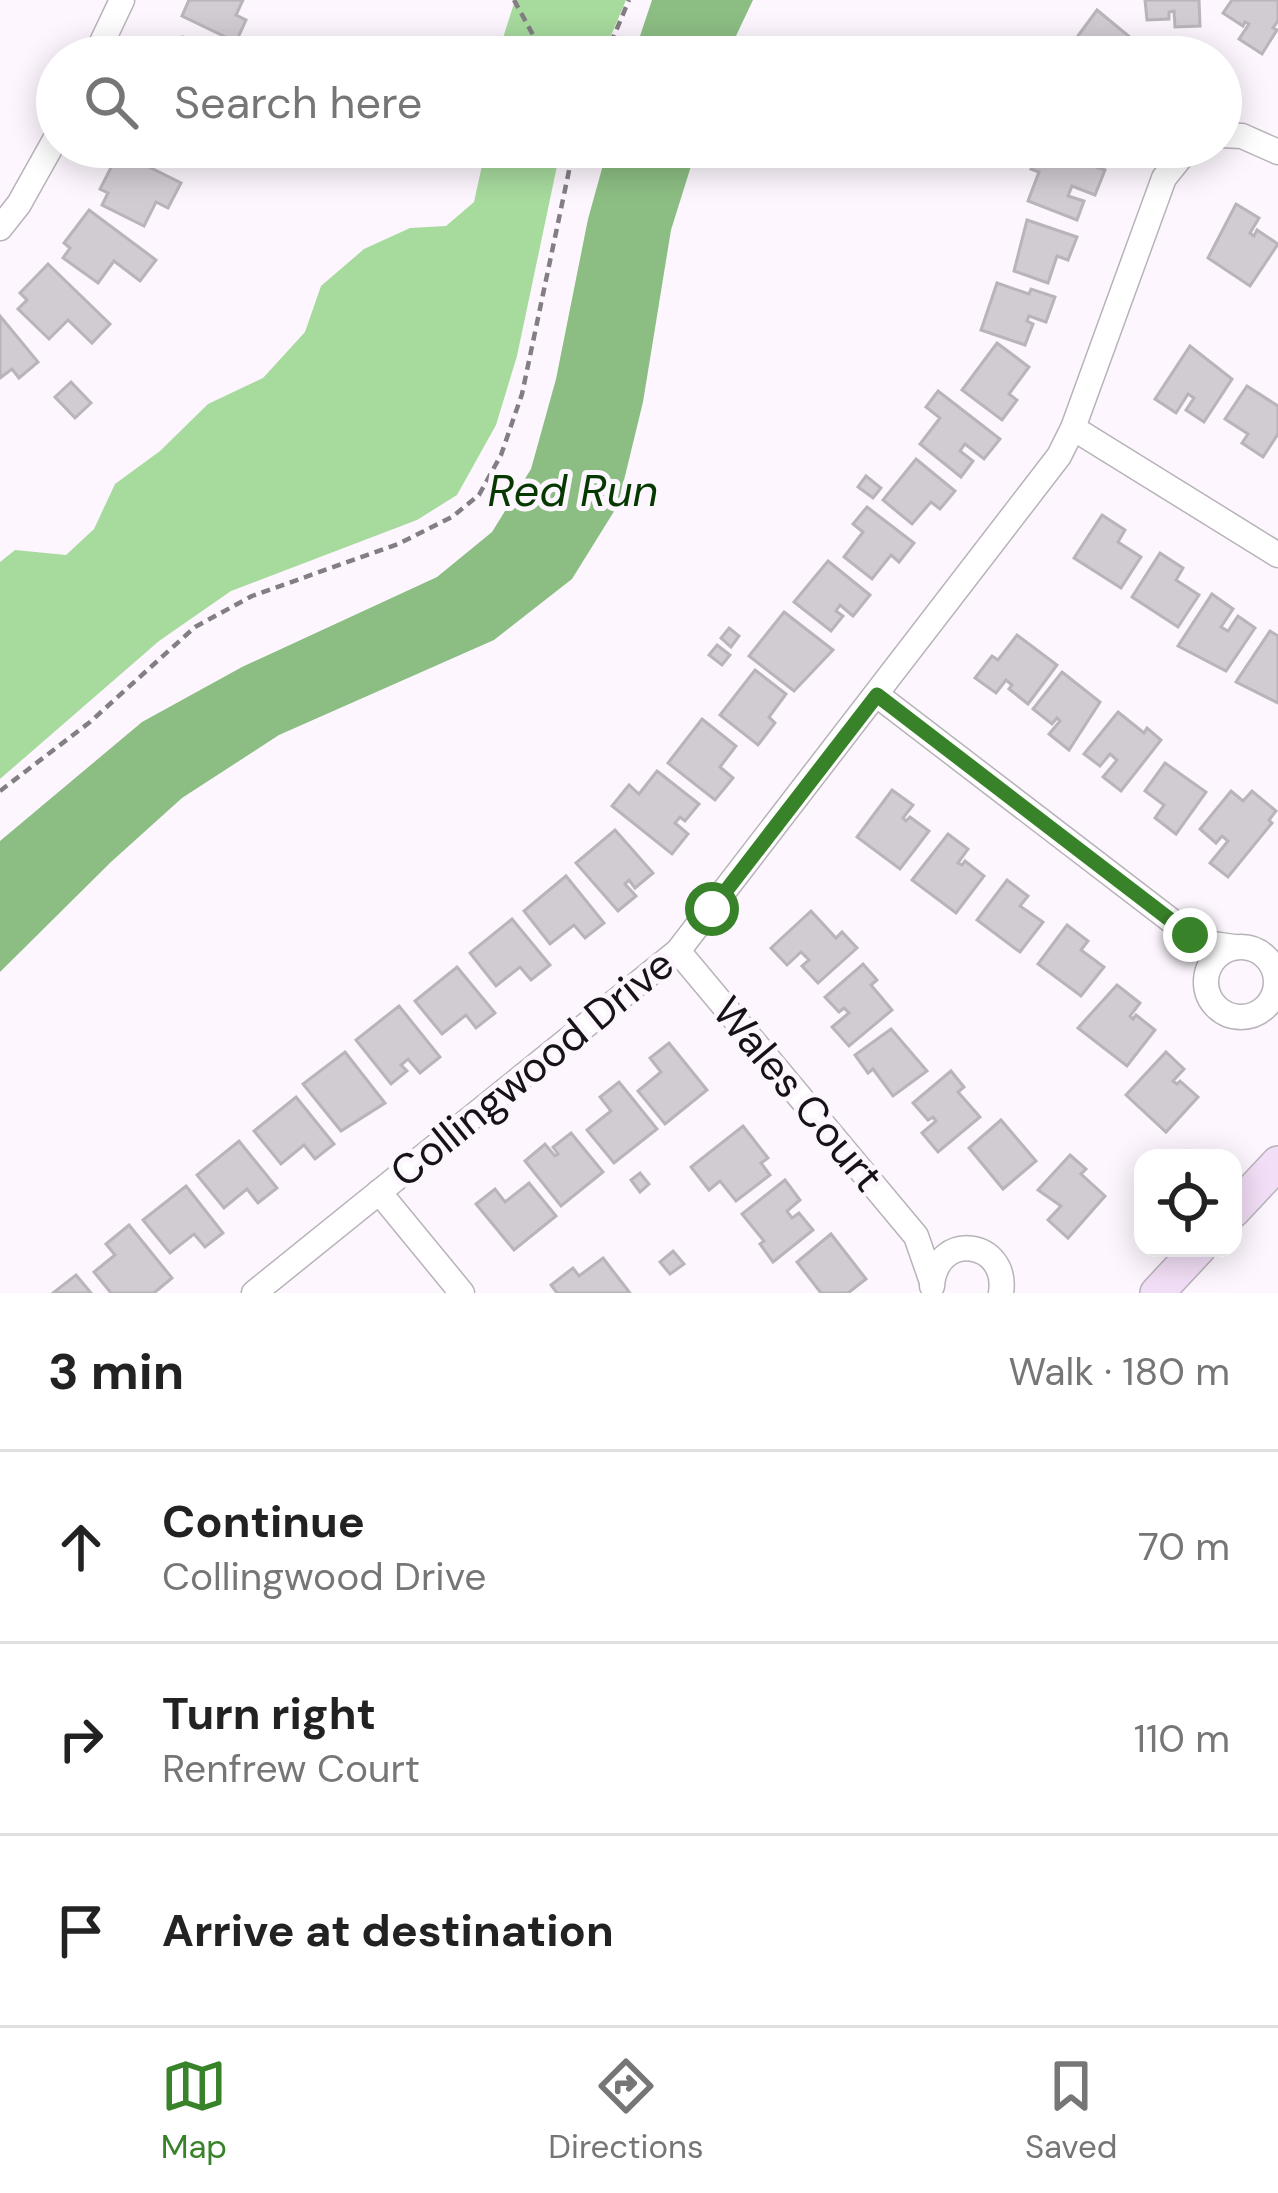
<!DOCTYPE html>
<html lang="en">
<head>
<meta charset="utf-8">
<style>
	body { margin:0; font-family:"DM Sans",sans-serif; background:#f6f6f6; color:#222 }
	.controls { position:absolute; right:36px; bottom:36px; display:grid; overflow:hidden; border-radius:24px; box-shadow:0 6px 30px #0003 }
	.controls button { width:108px; height:108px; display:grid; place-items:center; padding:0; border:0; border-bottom:3px solid #e0e0e0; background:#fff; color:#222; font:60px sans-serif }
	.stop { position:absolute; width:36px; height:36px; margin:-27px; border:9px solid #38822a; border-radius:50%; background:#fff }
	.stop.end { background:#38822a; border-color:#fff; box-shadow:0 3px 12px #0008 }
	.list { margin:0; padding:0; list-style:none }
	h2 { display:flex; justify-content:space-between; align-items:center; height:156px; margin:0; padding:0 48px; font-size:51px }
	h2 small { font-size:39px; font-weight:400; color:#767676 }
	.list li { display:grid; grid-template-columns:78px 1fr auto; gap:36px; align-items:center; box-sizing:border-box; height:192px; padding:0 48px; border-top:3px solid #e0e0e0 }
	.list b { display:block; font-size:45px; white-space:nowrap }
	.list p { margin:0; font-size:39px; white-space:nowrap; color:#767676 }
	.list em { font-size:39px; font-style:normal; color:#767676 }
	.icon { flex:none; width:66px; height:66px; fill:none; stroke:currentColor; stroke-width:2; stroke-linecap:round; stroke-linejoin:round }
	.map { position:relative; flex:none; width:1278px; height:1293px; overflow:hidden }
	.search { position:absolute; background:#fff; box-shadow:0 6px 30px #0003; left:36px; right:36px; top:36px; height:132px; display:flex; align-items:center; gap:30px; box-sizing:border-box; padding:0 42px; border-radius:66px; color:#767676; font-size:45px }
	.sheet { height:732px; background:#fff }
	nav { display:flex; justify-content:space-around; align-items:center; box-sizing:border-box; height:168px; border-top:3px solid #e0e0e0; background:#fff; font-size:33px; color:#767676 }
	nav a { display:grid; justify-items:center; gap:6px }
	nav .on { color:#38822a }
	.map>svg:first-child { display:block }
	.forest { fill:#a7da9d }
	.water { fill:#8cbe83 }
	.building { fill:#d1cbd2; stroke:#b9b3ba; stroke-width:3 }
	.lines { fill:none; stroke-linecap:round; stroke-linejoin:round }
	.street-casing { stroke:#b8b2b9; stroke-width:27 }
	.secondary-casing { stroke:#b8b2b9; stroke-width:36 }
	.path { stroke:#827e83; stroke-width:4.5; stroke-dasharray:9 6; stroke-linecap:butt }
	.street { stroke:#fff; stroke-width:24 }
	.secondary { stroke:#f2def6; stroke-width:33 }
	.route { stroke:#38822a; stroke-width:15 }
	.labels { text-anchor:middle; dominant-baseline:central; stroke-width:10; stroke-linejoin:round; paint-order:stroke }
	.street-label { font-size:42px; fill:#151316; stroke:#fdf6fe }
	.water-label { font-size:45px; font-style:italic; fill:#053900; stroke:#fdf6fe }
</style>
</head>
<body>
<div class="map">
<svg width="1278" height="1293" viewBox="0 0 1278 1293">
	<rect width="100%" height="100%" fill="#fdf6fe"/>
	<g class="forest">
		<polygon points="515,0 626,0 602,57 497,57"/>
		<polygon points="486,147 561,147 517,356 496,425 457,495 417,520 231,591 159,641 0,779 0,562 15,550 66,555 94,529 115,484 160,451 208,404 263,378 305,332 321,286 364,249 410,228 446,226 474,202"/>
	</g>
	<g class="water">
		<polygon points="652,0 753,0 726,57 633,57"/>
		<polygon points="608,147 697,147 671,230 643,402 618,505 572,579 494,640 279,735 182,798 111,862 0,972 0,841 142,722 242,667 437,577 492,532 531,469 556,379 588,219"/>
	</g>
	<g class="building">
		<polygon points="189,0 243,0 236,15 246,20 236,42 182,16"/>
		<polygon points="1145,0 1199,0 1200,26 1175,27 1174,11 1169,12 1169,19 1147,20"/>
		<polygon points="1232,0 1278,0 1278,21 1273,28 1277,30 1262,54 1239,39 1249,24 1245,22 1243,26 1223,13"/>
		<polygon points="1097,10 1137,43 1125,57 1071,57 1066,52"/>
		<polygon points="183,37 221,54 220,57 173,57"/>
		<polygon points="144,147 175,147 170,159"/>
		<polygon points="1039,147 1105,170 1095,195 1072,186 1068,196 1084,201 1077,220 1028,201 1039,172 1031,169"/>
		<polygon points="119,152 181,183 168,208 156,202 144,226 102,205 108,193 100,189"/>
		<polygon points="1236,204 1259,218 1250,233 1254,236 1257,230 1278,244 1250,286 1208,258"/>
		<polygon points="89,210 156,260 140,281 114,261 98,283 63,258 70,248 64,243"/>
		<polygon points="1027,220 1077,237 1068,260 1057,256 1048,283 1014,271"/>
		<polygon points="48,264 110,324 92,343 68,320 49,339 18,309 27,300 20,293"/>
		<polygon points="997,283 1029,294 1031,289 1055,297 1046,322 1029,316 1027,321 1033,324 1025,345 981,330"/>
		<polygon points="0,316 38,362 19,378 12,369 0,378"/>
		<polygon points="997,343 1029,367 1009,394 1017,400 1002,420 962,390"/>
		<polygon points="1190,346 1232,379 1204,422 1186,410 1194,398 1188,394 1176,413 1155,399"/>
		<polygon points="71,382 91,403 75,418 55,397"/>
		<polygon points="1247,386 1278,406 1278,434 1263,457 1242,443 1248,434 1225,419"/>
		<polygon points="938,391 1000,439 984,459 965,444 960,451 973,461 961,477 920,444 940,418 926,407"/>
		<polygon points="916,459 955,491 940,509 931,502 912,524 883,500"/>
		<polygon points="866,476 881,488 873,498 858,487"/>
		<polygon points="867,507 914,543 899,562 891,555 872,579 844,557 863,532 853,524"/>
		<polygon points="1102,515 1125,530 1118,542 1141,557 1121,588 1074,558"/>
		<polygon points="1160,553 1183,568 1176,580 1199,595 1178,627 1132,597"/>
		<polygon points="828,561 870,595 853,616 840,605 836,611 843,616 831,631 794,602"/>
		<polygon points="1212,594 1233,609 1221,627 1228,631 1238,616 1255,628 1226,671 1178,646"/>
		<polygon points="784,612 833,650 794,691 749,656"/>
		<polygon points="729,628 739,636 731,647 721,638"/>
		<polygon points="1270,631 1278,636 1278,703 1236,682"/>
		<polygon points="1017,635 1057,665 1028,704 1009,689 1012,685 1006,680 996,693 975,678 992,656 998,660"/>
		<polygon points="717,645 730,655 722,665 709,655"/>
		<polygon points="755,670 786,694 769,717 775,723 758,745 720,715"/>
		<polygon points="1062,672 1100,702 1069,750 1049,734 1060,721 1057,718 1052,724 1033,709"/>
		<polygon points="1118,712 1144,733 1147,728 1161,740 1121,791 1103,777 1117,760 1110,754 1100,766 1084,754"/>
		<polygon points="702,719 736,746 720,767 733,778 715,800 668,763"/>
		<polygon points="1165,763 1206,792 1176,834 1155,818 1164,805 1145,791"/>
		<polygon points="657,771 699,804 685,821 680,817 675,823 688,834 672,854 612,806 629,785 639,794"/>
		<polygon points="892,790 913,805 903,818 906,821 910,817 929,831 900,869 857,837"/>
		<polygon points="1231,791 1243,801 1252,791 1276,811 1269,820 1272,823 1228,877 1210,863 1228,841 1222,836 1216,843 1200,829"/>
		<polygon points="615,830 653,873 635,888 629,880 625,884 636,896 618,911 576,863"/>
		<polygon points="948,834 968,849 958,863 962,865 965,861 984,876 956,913 912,880"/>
		<polygon points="566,876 604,923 585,938 574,925 550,944 524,911"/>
		<polygon points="1007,880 1028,896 1020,906 1043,922 1020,952 977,920"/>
		<polygon points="811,911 836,938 842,932 857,948 818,983 802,966 809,960 801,952 787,965 771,948"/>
		<polygon points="512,919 550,965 531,980 520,967 496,986 470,953"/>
		<polygon points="1067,925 1088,941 1081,950 1104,967 1081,996 1038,964"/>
		<polygon points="863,964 877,980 871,985 892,1010 849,1046 832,1027 849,1013 844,1008 839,1012 825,997"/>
		<polygon points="457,967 495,1013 476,1028 466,1015 442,1034 415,1001"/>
		<polygon points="1117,985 1140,1003 1130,1016 1133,1019 1136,1015 1155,1030 1127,1066 1078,1028"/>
		<polygon points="399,1006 440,1057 420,1073 408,1059 401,1065 407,1071 391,1084 356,1040"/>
		<polygon points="891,1029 927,1071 893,1096 873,1069 868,1073 855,1055"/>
		<polygon points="669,1043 707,1090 665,1124 638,1091 661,1072 650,1058"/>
		<polygon points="345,1052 385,1103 341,1131 303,1084"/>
		<polygon points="1166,1052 1184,1069 1173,1081 1177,1084 1180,1081 1198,1097 1166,1132 1126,1095"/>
		<polygon points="951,1071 964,1087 958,1092 980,1117 938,1152 922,1133 936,1121 933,1117 928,1120 913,1103"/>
		<polygon points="619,1082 657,1129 614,1163 587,1130 611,1111 600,1097"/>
		<polygon points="296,1097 334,1144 315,1159 304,1145 281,1164 254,1131"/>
		<polygon points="1001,1120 1036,1161 1003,1189 969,1148"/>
		<polygon points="743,1126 768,1158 761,1163 770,1175 736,1201 720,1181 709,1190 691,1167"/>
		<polygon points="571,1133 603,1172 561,1206 525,1161 545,1144 555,1156 558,1154 553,1147"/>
		<polygon points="239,1141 277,1188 258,1203 247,1189 224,1208 197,1175"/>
		<polygon points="1070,1155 1086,1169 1081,1174 1105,1196 1068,1238 1048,1220 1061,1206 1038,1190"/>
		<polygon points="640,1173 649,1184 640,1192 631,1180"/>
		<polygon points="785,1180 800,1200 787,1211 792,1218 799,1213 813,1230 773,1262 760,1244 764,1241 742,1214"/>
		<polygon points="529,1183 556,1216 514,1250 476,1204 495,1189 505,1202"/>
		<polygon points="186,1186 223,1233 205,1247 194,1234 170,1253 143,1220"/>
		<polygon points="129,1225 172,1278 154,1293 111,1293 94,1272 115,1255 106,1244"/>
		<polygon points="831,1234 866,1279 848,1293 821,1293 797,1262"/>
		<polygon points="673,1251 684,1264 670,1274 660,1262"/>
		<polygon points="603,1258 630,1293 557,1293 551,1285 573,1268 579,1276"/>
		<polygon points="76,1275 91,1293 53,1293"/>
	</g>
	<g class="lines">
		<defs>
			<g id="street">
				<polyline points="95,57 122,0"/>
				<polyline points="1221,135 1242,136 1278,152"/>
				<polyline points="0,228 19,204 57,136"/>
				<polyline points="1073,428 1278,555"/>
				<polyline points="877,695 1190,935 1213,944 1234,947"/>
				<circle cx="1241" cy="982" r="35"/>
				<polyline points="678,951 916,1236 931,1279"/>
				<polyline points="379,1192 462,1293"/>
				<path d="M932,1286C936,1230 1009,1240 1001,1293"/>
				<polyline points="254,1293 678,951 1059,456 1073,428 1164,178 1189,147"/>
			</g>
			<g id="secondary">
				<polyline points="1233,1211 1278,1163"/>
				<polyline points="1157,1293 1199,1248"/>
			</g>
		</defs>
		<use href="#street" class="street-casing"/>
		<use href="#secondary" class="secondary-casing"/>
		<g class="path">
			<polyline points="514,0 545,57"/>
			<polyline points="605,57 629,0"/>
			<polyline points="0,791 90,722 195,627 252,596 398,544 452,517 479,495 501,455 522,394 574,147"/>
		</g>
		<use href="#street" class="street"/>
		<use href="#secondary" class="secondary"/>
	</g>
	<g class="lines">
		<polyline class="route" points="712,909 877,695 1190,935"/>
	</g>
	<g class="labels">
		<g class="street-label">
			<text transform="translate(532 1068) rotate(-39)">Collingwood Drive</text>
			<text transform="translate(798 1094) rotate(50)">Wales Court</text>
		</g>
		<g class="water-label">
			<text x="573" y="490">Red Run</text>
		</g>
	</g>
</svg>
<div class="controls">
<button><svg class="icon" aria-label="locate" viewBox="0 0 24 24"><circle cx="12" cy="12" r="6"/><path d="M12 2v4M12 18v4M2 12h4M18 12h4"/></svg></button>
</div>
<div class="stop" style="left:712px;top:909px"></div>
<div class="stop end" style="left:1190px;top:935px"></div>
<div class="search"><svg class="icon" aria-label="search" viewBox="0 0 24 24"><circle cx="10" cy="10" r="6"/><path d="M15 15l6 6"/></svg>Search here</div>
</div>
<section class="sheet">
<h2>3 min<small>Walk · 180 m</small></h2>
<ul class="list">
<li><svg class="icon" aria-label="ahead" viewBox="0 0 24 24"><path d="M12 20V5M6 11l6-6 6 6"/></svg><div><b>Continue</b><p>Collingwood Drive</p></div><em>70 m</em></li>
<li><svg class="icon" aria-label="right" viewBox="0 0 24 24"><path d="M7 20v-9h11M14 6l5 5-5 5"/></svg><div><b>Turn right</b><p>Renfrew Court</p></div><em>110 m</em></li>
<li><svg class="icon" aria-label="arrive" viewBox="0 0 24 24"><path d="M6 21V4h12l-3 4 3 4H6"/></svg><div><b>Arrive at destination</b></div></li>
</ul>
</section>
<nav>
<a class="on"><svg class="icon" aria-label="map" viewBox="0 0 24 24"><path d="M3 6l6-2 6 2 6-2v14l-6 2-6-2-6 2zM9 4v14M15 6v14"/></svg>Map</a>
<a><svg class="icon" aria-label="directions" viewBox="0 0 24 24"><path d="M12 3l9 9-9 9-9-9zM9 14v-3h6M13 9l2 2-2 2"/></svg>Directions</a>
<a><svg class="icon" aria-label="saved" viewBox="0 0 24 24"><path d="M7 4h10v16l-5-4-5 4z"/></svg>Saved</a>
</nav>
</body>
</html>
